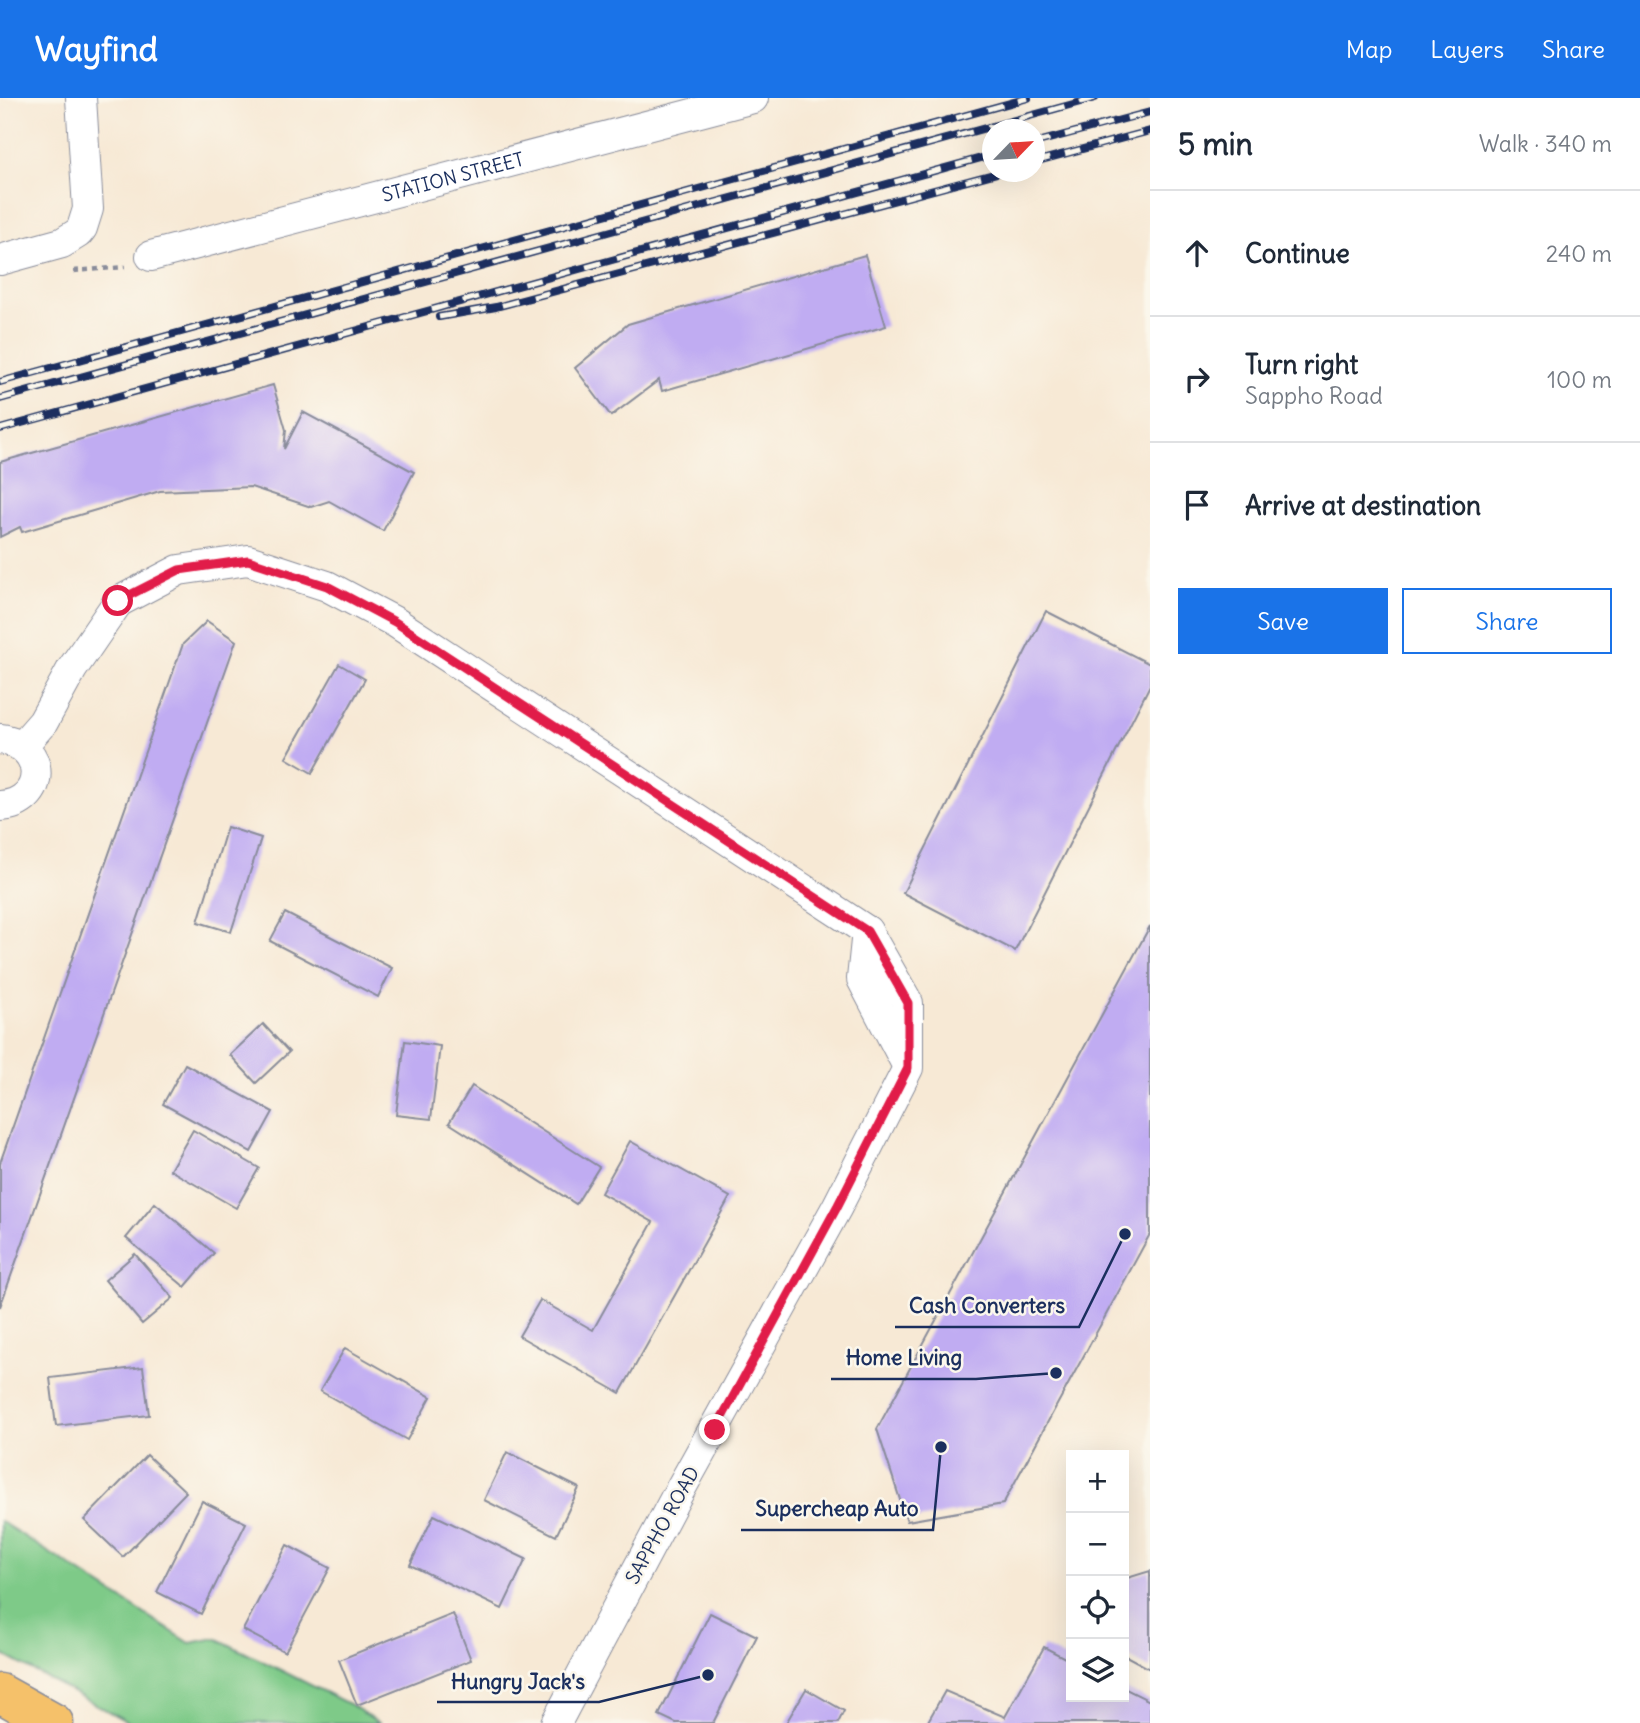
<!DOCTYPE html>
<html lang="en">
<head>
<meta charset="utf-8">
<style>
	body { margin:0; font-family:Delius,sans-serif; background:#f6f6f7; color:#1f2937 }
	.controls { position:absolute; right:21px; bottom:21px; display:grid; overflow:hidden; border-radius:0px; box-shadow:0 7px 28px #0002 }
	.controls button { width:63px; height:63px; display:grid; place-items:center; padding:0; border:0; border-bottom:2px solid #e0e1e3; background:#fff; color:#1f2937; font:35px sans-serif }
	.compass { position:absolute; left:982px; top:21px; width:63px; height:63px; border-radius:50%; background:#fff; box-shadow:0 7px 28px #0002; rotate:65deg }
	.stop { position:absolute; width:21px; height:21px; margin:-16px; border:5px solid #e11d48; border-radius:50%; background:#fff }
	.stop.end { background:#e11d48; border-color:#fff; box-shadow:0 2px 7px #0008 }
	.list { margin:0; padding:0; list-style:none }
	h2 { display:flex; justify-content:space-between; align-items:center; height:91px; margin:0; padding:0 28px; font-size:30px }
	h2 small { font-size:23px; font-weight:400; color:#747a83 }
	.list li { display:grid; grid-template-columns:46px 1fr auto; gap:21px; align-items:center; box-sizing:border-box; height:126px; padding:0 28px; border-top:2px solid #e0e1e3 }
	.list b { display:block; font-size:26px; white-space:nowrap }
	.list p { margin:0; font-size:23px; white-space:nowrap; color:#747a83 }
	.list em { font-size:23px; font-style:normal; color:#747a83 }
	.actions { display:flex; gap:14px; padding:21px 28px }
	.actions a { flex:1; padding:16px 0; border:2px solid #1a73e8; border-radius:0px; text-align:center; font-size:24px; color:#1a73e8 }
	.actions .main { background:#1a73e8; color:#fff }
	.icon { flex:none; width:38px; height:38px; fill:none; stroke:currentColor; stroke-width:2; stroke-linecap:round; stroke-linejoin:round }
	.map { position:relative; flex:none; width:1150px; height:1625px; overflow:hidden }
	header { display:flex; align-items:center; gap:42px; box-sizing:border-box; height:98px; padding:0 35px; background:#1a73e8; color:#fff }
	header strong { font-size:33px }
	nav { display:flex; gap:38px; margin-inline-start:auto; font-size:24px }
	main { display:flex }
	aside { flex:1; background:#fff }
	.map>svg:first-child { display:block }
	.green { fill:#7eca88; stroke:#4c7c73; stroke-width:2 }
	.building { fill:#c0acf2 }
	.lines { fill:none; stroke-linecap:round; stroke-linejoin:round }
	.minor-casing { stroke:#898c9a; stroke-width:32 }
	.highway-casing { stroke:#898c9a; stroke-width:41 }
	.path { stroke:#898c9a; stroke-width:4.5; stroke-dasharray:5 5; stroke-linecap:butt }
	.minor { stroke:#fff; stroke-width:30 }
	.highway { stroke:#f5c16b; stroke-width:38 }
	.rail-casing { stroke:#1b2f5e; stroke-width:8 }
	.rail { stroke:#fbf7ec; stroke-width:5; stroke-dasharray:16; stroke-linecap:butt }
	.route { stroke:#e11d48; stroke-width:9 }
	.labels { text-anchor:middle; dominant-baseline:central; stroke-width:5; stroke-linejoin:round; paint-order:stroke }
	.street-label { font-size:19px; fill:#1b2f5e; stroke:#fbf7ec }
	.leader { fill:none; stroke:#1b2f5e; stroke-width:2.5 }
	.callout-dot { fill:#1b2f5e; stroke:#fbf7ec; stroke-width:2.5 }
	.callout-label { font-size:21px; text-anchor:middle; font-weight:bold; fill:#1b2f5e; stroke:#fbf7ec; stroke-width:5; stroke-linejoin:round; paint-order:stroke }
</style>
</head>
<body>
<header>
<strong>Wayfind</strong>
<nav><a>Map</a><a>Layers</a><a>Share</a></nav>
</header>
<main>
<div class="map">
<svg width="1150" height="1625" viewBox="0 0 1150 1625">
	<rect width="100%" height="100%" fill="#fbf7ec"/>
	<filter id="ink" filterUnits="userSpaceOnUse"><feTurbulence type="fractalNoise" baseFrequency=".0143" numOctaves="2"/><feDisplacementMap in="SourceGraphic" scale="14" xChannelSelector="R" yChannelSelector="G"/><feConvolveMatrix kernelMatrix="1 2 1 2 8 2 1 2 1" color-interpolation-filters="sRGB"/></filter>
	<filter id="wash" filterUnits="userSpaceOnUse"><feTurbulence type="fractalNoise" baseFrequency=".00686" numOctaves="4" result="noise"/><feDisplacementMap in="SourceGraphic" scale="28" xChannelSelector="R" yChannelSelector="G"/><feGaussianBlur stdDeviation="1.57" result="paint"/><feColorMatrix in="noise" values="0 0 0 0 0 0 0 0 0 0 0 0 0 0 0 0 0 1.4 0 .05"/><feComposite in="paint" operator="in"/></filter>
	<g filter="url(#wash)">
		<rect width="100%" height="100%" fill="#f7e9d5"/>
		<polygon class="green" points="0,1423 190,1545 216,1540 353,1608 379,1625 130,1625 0,1555"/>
		<g id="blocks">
			<g class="building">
				<polygon points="865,157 886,228 662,293 659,282 611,318 575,270 628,226"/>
				<polygon points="273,287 286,332 284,351 303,314 414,374 383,433 329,403 311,409 251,389 160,393 22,434 20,429 0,439 0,364"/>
				<polygon points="1046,513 1150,566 1150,587 1015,853 903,795"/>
				<polygon points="207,523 236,543 0,1209 0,1065 183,546"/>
				<polygon points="339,566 365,581 312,675 286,660"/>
				<polygon points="227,729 261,740 231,834 198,824"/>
				<polygon points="285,815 392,870 378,899 270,843"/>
				<polygon points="1150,828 1150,1136 1003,1406 907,1423 877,1331"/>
				<polygon points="263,926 289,954 256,985 230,957"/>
				<polygon points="405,943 440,948 431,1021 396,1017"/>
				<polygon points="185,966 273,1014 251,1054 163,1006"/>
				<polygon points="472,988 599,1069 576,1106 449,1025"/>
				<polygon points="193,1032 259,1070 236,1110 170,1072"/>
				<polygon points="630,1043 730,1099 620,1295 519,1238 540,1202 593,1232 653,1124 601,1095"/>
				<polygon points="155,1105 214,1155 185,1189 126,1140"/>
				<polygon points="135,1156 173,1200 142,1226 105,1182"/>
				<polygon points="345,1250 431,1299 407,1342 320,1293"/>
				<polygon points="143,1269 149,1317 56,1328 50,1280"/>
				<polygon points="507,1354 579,1390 556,1438 484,1402"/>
				<polygon points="147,1357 186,1394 123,1459 84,1422"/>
				<polygon points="202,1403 246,1425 201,1516 157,1494"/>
				<polygon points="434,1417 526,1461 502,1511 410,1467"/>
				<polygon points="287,1447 330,1470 285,1554 243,1532"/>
				<polygon points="1150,1473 1150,1571 1124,1557 1124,1481"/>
				<polygon points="710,1515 757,1538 713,1625 676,1625 659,1617"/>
				<polygon points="453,1516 471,1562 357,1607 339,1562"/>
				<polygon points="1044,1549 1071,1563 1071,1599 1124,1599 1124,1590 1150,1603 1150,1625 927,1625 945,1593 1005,1619"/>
				<polygon points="806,1591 844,1613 838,1625 786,1625"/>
			</g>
		</g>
	</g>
	<g filter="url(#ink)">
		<use href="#blocks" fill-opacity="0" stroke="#898c9a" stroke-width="2"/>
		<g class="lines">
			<defs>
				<g id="minor">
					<path id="s1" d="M151,158L753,0"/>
					<polyline points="0,162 62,145 78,135 82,130 88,111 81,0"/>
					<path d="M0,641C48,646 47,706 0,708"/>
					<polyline points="22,648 43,624 72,571 118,504 179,472 248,462 327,488 395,524 867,833 908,905 908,970 837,1109 676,1399 556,1625"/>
					<polyline points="867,833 862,881 905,963"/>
				</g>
				<polyline id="highway" points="0,1595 54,1625"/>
			</defs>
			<use href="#minor" class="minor-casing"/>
			<use href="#highway" class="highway-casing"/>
			<polyline class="path" points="74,173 125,169"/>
			<use href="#minor" class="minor"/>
			<use href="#highway" class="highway"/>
			<defs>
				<g id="rail">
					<polyline points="1034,45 1150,14"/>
					<polyline points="1034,64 1150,33"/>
					<polyline points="439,219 496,209 1001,74"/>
					<polyline points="0,284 1028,0"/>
					<polyline points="0,301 1095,0"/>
					<polyline points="0,331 992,57"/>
				</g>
			</defs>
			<use href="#rail" class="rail-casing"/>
			<use href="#rail" class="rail"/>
		</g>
	</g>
	<g class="lines" filter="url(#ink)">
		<polyline class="route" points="118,503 179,472 248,462 327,488 395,524 867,833 908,905 908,970 837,1109 715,1332"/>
	</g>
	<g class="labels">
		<g class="street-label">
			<text stroke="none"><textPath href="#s1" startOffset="312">STATION STREET</textPath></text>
			<text transform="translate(662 1427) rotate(-61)">SAPPHO ROAD</text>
		</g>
	</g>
	<path class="leader" d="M1125 1136L1079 1229H895M1056 1275L976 1281H831M941 1349L933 1432H741M708 1577L599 1604H437"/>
	<g class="callout-dot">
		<circle cx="1125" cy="1136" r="7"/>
		<circle cx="1056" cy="1275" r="7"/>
		<circle cx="941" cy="1349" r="7"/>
		<circle cx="708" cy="1577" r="7"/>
	</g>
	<g class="callout-label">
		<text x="987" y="1215">Cash Converters</text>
		<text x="904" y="1267">Home Living</text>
		<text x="837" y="1418">Supercheap Auto</text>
		<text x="518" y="1591">Hungry Jack's</text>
	</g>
</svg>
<div class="controls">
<button>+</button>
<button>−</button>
<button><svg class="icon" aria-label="locate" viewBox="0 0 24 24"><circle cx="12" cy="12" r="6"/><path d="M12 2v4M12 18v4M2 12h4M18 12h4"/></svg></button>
<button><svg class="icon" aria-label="layers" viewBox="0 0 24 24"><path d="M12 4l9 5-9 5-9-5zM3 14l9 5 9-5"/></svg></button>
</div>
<svg class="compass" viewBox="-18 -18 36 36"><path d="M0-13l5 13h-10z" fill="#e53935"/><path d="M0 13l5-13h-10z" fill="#747a83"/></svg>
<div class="stop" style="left:118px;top:503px"></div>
<div class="stop end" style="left:715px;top:1332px"></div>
</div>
<aside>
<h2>5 min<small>Walk · 340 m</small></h2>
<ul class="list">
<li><svg class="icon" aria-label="ahead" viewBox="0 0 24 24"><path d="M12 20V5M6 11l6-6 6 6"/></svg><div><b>Continue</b></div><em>240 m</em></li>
<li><svg class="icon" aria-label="right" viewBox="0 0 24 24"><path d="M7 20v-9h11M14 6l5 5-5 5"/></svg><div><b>Turn right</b><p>Sappho Road</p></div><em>100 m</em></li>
<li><svg class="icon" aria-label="arrive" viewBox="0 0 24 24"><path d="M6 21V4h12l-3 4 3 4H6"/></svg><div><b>Arrive at destination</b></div></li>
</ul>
<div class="actions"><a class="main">Save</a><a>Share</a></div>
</aside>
</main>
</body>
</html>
